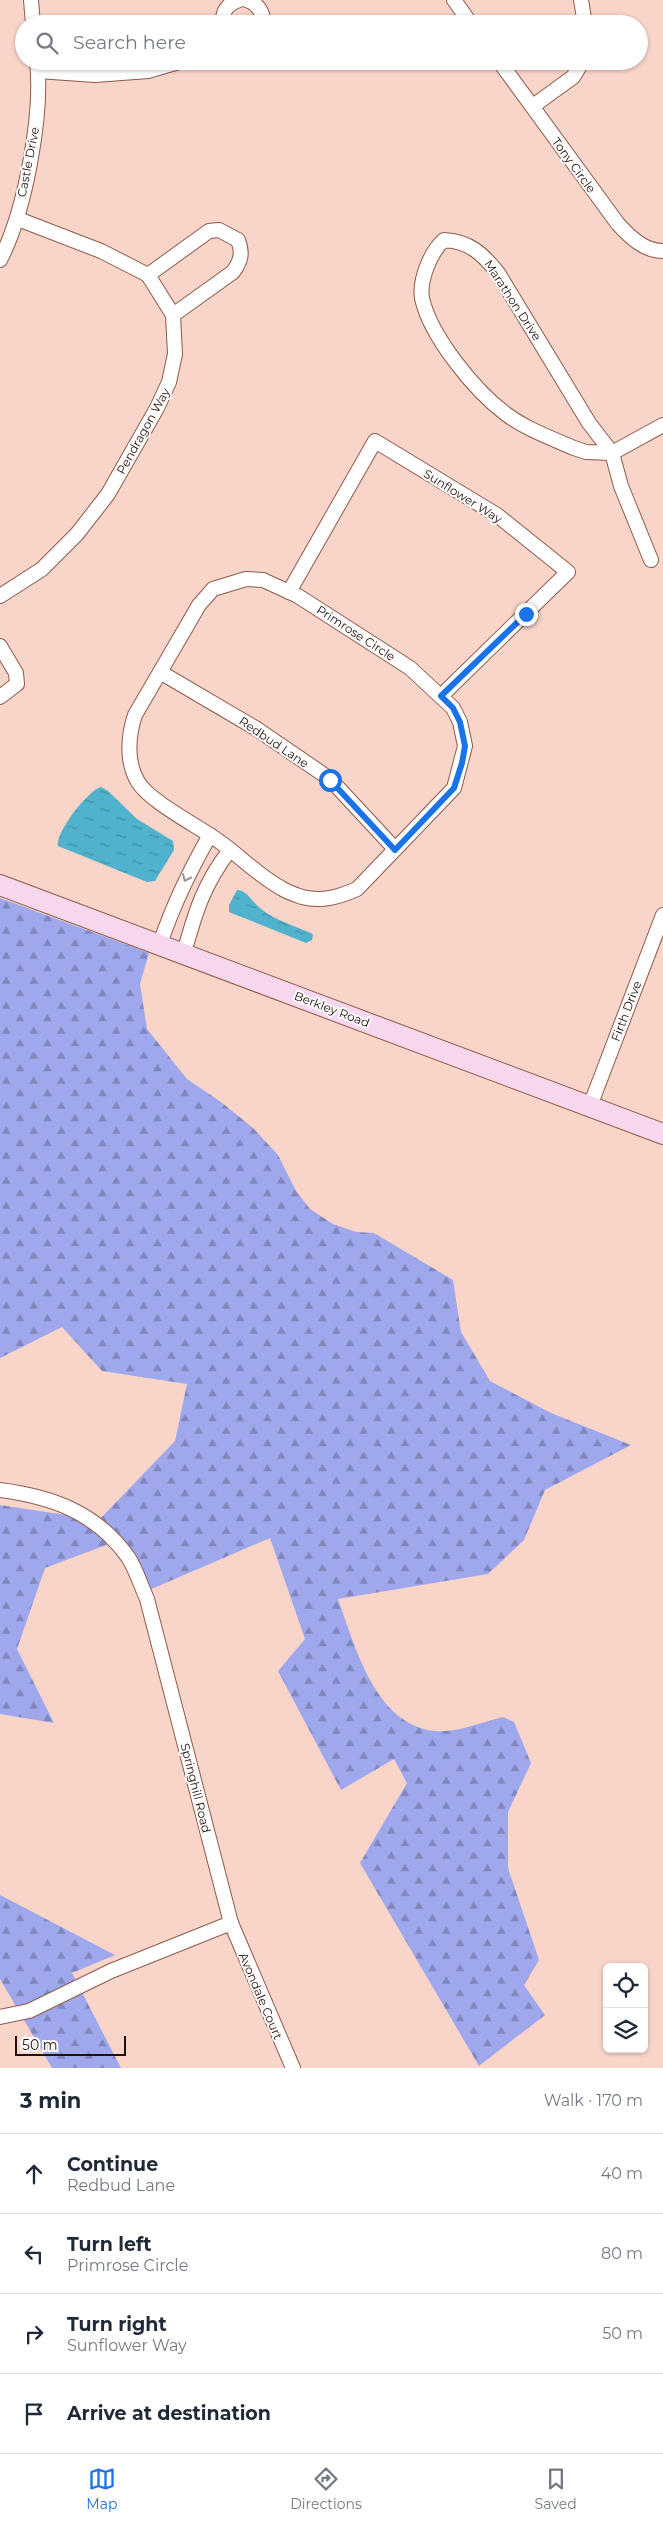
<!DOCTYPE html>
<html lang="en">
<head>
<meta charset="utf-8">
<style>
	body { margin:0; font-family:Montserrat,sans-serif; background:#f6f6f7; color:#1f2937 }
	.controls { position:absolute; right:15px; bottom:15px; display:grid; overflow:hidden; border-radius:8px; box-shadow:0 1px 4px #0004 }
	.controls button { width:45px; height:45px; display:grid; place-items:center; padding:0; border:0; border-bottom:1px solid #e0e1e3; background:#fff; color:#1f2937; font:25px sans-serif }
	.scale { position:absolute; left:15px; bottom:12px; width:111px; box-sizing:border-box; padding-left:5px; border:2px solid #24100a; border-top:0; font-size:14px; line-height:18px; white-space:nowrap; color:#24100a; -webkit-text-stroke:4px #fefefe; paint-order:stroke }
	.stop { position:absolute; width:15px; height:15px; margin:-11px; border:4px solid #1a73e8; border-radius:50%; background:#fff }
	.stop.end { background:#1a73e8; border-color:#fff; box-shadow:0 1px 5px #0008 }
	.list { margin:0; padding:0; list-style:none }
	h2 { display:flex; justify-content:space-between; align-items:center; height:65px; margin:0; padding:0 20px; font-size:21px }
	h2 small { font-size:16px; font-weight:400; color:#747a83 }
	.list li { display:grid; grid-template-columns:32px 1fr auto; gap:15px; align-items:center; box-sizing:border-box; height:80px; padding:0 20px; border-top:1px solid #e0e1e3 }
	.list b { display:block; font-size:19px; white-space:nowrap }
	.list p { margin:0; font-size:16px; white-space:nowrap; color:#747a83 }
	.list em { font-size:16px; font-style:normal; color:#747a83 }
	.icon { flex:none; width:28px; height:28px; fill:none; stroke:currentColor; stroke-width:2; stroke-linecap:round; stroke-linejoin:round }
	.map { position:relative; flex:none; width:663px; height:2068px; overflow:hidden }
	.search { position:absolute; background:#fff; box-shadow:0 1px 4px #0004; left:15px; right:15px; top:15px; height:55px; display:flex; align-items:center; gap:12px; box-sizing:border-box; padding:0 18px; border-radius:28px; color:#747a83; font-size:19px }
	.sheet { height:385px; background:#fff }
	nav { display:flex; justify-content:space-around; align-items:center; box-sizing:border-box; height:70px; border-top:1px solid #e0e1e3; background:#fff; font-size:14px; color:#747a83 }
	nav a { display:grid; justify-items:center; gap:2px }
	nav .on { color:#1a73e8 }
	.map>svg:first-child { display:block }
	.forest { fill:url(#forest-firs) }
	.water { fill:url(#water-ripples) }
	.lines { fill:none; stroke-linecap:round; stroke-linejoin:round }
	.street-casing { stroke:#8d5a4b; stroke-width:16 }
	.secondary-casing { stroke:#8d5a4b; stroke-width:22 }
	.street { stroke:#fff; stroke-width:14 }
	.secondary { stroke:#f6d7ee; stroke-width:20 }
	.oneway { stroke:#9c9391 }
	.route { stroke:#1a73e8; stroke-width:6 }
	.labels { text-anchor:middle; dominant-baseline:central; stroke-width:4; stroke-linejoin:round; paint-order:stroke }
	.street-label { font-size:12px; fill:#24100a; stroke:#fefefe }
</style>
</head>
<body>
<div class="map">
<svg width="663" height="2068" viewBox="0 0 663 2068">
	<defs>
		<pattern id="forest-firs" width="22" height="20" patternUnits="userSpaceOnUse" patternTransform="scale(1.25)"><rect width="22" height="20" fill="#9fa8ec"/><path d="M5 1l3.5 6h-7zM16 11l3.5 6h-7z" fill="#8187bd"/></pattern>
		<pattern id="water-ripples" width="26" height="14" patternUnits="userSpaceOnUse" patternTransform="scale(1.25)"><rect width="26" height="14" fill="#50b2cc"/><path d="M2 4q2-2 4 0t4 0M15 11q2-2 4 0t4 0" fill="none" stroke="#428fa4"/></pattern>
	</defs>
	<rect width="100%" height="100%" fill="#f8d4c9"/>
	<g class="forest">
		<path d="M0,898L149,953L140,984L147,1029L187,1079L221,1102L253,1128L278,1155L296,1191L310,1209L333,1224L356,1232L374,1233L453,1280L461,1332L490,1381L551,1413L631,1445L545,1490L524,1540L488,1574L338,1599C355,1646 375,1725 435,1731C457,1733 482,1722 503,1717L514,1722L531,1763L508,1812V1868L539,1960L524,1985L545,2015L479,2066L360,1863L407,1783L394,1759L341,1790L278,1671L305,1639L270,1538L149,1590L114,1542L45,1568L17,1649L54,1723L0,1714V1505L99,1520L175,1441L187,1384L102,1371L62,1327L0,1358Z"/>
		<polygon points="0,1895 115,1955 72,1973 121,2068 52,2068 0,1979"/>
	</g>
	<g class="water">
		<path d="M101,787L108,791L137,819L173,841L174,850L155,881L147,882L58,846C55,833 88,790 101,787Z"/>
		<path d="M237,890C247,890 253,903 261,909C275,920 294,926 311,933L313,935L312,940L306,943L229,912V905Z"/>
	</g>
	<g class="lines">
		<defs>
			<g id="street">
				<polyline points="31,0 33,24"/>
				<path d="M246,0C258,3 263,12 264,24"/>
				<polyline points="454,0 471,24"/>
				<polyline points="581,0 585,24"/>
				<path d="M223,24C222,11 227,4 239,0"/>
				<path d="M499,61L618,224C630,237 644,251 663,251"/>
				<polyline points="38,71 95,75 148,71 182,61"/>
				<polyline points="533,106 573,77 583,61"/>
				<path d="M444,240C469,241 483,254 498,273L589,423L612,453L586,452L574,448C551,438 526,429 506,414C475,391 430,336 422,298C419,280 431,251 444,240Z"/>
				<path d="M0,260C25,212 43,115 37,61"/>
				<path d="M148,275L209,231L219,230L238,240C243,253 241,261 233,272L173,315"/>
				<polyline points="651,560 621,486 612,453 663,425"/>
				<path d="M246,579L263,580L298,596L410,668L453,708L460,722L465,746L454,788L357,889C339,897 322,902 302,897C296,895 287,892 281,888C259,876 241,857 220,842C200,827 150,802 138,782C126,762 128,736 135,715L199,605L213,589Z"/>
				<polyline points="289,592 375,441 497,515 568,572 441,696"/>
				<polyline points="0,596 42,569 77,534 108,494 157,408 169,382 175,354 173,315 148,275 101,251 18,219"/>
				<polyline points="0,646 16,673 17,684 0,697"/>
				<polyline points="160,672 257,729 330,779 395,849"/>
				<path d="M160,944C173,905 190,870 210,835"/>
				<path d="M184,953C195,913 204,883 230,850"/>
				<polyline points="590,1106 663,915"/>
				<path d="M0,1490C52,1497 96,1512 128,1557C136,1569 141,1586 147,1599L231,1923L293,2068"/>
				<polyline points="0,2017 29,2011 111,1971 231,1923"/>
			</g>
			<polyline id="secondary" points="0,885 663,1134"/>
		</defs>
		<use href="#street" class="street-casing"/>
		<use href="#secondary" class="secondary-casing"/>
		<use href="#street" class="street"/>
		<use href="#secondary" class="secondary"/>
	</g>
	<defs><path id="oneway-chevron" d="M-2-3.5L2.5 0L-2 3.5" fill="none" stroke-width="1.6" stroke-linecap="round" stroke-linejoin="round" transform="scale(1.25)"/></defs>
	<use class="oneway" href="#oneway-chevron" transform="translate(186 878) rotate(114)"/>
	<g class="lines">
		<polyline class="route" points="330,780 395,850 454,788 462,763 465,746 460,722 453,708 441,696 526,614"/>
	</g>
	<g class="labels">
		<g class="street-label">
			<text transform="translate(28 162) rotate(-79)">Castle Drive</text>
			<text transform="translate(574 165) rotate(54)">Tony Circle</text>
			<text transform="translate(513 300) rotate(57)">Marathon Drive</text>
			<text transform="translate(143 431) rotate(-61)">Pendragon Way</text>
			<text transform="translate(463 496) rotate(32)">Sunflower Way</text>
			<text transform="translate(356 633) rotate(33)">Primrose Circle</text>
			<text transform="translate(274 742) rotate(34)">Redbud Lane</text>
			<text transform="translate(332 1009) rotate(21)">Berkley Road</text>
			<text transform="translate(626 1011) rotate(-69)">Firth Drive</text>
			<text transform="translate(196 1788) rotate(76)">Springhill Road</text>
			<text transform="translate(261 1996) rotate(67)">Avondale Court</text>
		</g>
	</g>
</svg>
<div class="controls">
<button><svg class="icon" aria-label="locate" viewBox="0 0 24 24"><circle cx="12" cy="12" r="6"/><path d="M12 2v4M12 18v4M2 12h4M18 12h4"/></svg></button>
<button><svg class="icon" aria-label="layers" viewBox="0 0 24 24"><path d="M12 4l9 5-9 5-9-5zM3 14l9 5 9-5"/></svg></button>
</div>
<div class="scale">50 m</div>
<div class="stop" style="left:330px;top:780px"></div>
<div class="stop end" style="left:526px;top:614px"></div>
<div class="search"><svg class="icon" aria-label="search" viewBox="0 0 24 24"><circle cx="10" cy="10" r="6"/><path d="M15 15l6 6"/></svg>Search here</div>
</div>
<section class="sheet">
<h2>3 min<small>Walk · 170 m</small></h2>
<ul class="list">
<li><svg class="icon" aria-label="ahead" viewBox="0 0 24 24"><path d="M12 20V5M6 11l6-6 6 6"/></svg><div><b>Continue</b><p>Redbud Lane</p></div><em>40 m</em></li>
<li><svg class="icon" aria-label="left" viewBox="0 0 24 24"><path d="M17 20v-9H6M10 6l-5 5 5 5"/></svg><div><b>Turn left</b><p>Primrose Circle</p></div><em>80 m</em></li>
<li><svg class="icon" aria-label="right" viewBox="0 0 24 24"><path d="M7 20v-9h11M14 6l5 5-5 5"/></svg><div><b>Turn right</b><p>Sunflower Way</p></div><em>50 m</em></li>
<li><svg class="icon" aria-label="arrive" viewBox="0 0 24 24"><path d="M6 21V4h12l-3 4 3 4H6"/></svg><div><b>Arrive at destination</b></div></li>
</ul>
</section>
<nav>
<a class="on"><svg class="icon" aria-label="map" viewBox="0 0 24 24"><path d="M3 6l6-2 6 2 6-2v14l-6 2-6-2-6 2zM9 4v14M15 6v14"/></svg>Map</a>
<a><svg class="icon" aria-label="directions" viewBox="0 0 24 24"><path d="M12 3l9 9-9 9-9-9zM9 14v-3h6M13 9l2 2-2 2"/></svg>Directions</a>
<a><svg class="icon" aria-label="saved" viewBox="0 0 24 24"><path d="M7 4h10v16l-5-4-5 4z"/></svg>Saved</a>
</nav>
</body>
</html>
